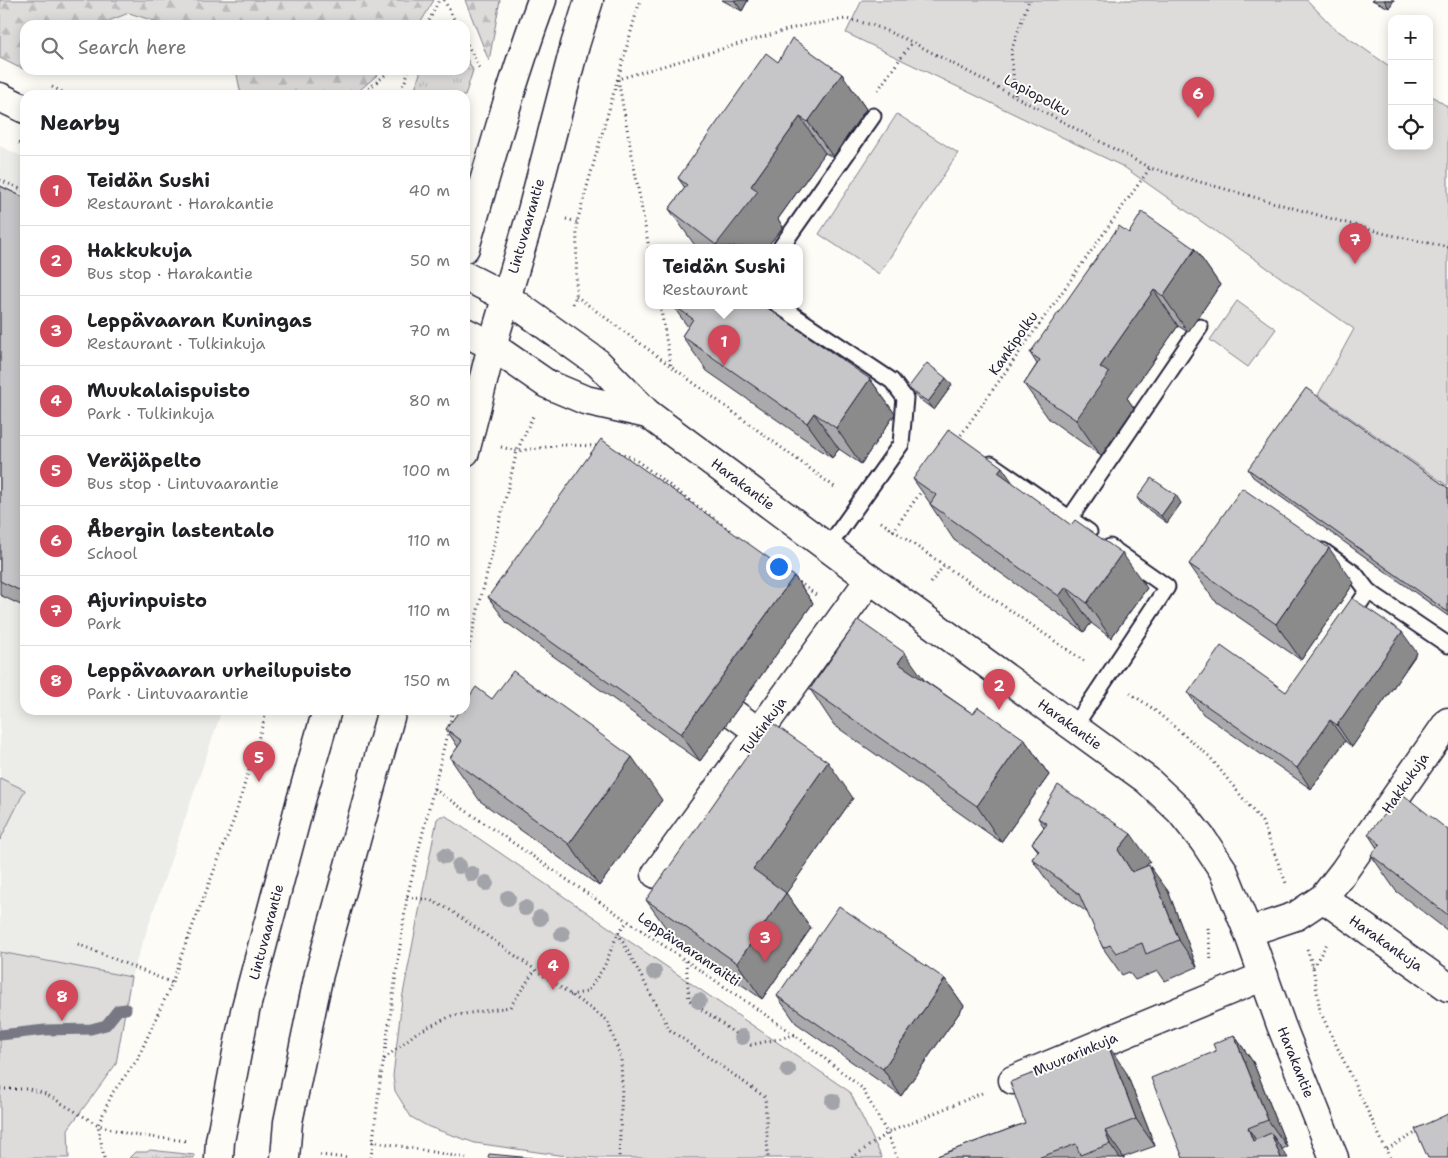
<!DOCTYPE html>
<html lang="en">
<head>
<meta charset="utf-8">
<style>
	body { margin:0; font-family:"Shantell Sans",sans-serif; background:#f2f2f2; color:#202124 }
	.controls { position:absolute; right:15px; top:15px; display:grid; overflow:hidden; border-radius:10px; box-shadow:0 2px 12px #0003 }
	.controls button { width:45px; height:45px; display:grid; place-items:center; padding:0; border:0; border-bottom:1px solid #e0e0e0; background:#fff; color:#202124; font:25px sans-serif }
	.you { position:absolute; left:778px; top:566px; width:18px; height:18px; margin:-12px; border:4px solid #fff; border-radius:50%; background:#1a73e8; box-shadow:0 0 0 8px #1a73e833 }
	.badge { display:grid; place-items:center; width:32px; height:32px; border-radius:50%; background:#d1495b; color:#fff; font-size:16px; font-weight:700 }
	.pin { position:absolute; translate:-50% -41px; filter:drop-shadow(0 1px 2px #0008) }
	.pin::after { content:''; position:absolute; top:26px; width:18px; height:15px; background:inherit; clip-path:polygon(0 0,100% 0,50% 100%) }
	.popup { position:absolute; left:645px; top:244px; width:158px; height:65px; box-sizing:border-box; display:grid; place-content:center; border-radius:10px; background:#fff; filter:drop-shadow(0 1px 4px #0005); font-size:16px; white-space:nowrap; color:#757577 }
	.popup b { font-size:19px; color:#202124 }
	.popup::after { content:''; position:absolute; left:50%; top:100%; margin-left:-10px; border:10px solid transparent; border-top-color:#fff }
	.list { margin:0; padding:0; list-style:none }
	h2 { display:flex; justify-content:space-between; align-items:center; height:65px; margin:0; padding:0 20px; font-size:21px }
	h2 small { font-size:16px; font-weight:400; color:#757577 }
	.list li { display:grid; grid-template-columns:32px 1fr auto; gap:15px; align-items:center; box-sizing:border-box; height:70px; padding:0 20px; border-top:1px solid #e0e0e0 }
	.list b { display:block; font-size:19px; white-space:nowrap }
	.list p { margin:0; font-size:16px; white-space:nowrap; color:#757577 }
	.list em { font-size:16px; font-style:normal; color:#757577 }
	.icon { flex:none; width:28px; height:28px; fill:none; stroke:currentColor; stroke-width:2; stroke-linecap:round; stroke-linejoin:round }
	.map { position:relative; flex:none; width:1448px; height:1158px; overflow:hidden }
	.search { position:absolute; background:#fff; box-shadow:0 2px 12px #0003; left:20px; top:20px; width:450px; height:55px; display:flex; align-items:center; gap:12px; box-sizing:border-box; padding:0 18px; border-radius:15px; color:#757577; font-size:19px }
	.panel { position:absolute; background:#fff; box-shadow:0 2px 12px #0003; left:20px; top:90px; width:450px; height:625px; border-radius:15px }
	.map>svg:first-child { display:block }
	.built { fill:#ecece9 }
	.grass { fill:url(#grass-tufts); stroke:#807f8b }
	.forest { fill:url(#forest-firs); stroke:#807f8b }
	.green { fill:#dddcdb; stroke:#807f8b }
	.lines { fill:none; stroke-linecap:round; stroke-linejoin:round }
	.stream { stroke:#787885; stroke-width:11 }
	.lane-casing { stroke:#22223b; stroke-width:19 }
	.street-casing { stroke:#22223b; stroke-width:31 }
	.secondary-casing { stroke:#22223b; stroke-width:31 }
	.path { stroke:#22223b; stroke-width:3; stroke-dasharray:1 4; stroke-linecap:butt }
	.lane { stroke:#fdfcf7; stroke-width:15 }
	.street { stroke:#fdfcf7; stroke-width:28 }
	.secondary { stroke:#fdfcf7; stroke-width:28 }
	.tree { fill:#a3a3aa }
	.wall { fill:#aaaaac; stroke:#22223b }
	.shaded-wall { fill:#8b8b8c; stroke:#22223b }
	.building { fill:#c6c6c8; stroke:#22223b }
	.labels { text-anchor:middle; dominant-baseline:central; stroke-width:4; stroke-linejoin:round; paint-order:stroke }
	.street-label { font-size:14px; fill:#22223b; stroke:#fdfcf7 }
</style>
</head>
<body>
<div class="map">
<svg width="1448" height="1158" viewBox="0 0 1448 1158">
	<defs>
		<pattern id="grass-tufts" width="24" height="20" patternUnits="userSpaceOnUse" patternTransform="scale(1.25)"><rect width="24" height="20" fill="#dddcdb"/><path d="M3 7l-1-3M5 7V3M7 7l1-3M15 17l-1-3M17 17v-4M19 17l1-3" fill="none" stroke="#bdbcbd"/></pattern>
		<pattern id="forest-firs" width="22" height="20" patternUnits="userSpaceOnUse" patternTransform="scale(1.25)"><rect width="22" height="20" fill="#dddcdb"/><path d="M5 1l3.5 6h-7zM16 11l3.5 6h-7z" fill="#bdbcbd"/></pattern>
	</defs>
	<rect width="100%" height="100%" fill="#fdfcf7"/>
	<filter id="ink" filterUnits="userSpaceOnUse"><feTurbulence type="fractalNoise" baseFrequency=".02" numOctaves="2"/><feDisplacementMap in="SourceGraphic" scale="10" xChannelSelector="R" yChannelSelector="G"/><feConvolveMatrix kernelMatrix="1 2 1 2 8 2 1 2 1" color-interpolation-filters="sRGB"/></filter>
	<g filter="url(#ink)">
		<polygon class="built" points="0,146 25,158 25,710 222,710 131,977 0,952"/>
		<g class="grass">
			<polygon points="465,55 473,70 465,96 413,95 421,70 465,70"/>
			<polygon points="150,1150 194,1155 194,1158 129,1158 135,1152 147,1152"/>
		</g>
		<g class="forest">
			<polygon points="0,0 434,0 419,25 167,25 129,13 98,25 25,25 25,69 18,67 0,58"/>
			<polygon points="465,0 500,0 489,61"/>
			<polygon points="236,70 383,70 354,95 241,95"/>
		</g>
		<g class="green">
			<polygon points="862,0 1307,0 1334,28 1392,68 1392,146 1429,146 1429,94 1448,107 1448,486 1318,395 1354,329 1124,167 846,33"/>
			<polygon points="897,114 958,153 879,274 819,234"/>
			<polygon points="1237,301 1276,329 1248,367 1210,340"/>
			<polygon points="0,778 25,790 0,840"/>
			<polygon points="441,816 446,816 850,1092 882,1158 596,1158 558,1155 475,1143 429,1127 411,1117 395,1091 393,1076 402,999 437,819"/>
			<polygon points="0,952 131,977 116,1064 68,1129 69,1158 0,1158"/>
		</g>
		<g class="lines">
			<polyline class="stream" points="0,1035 45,1030 91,1029 106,1025 118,1010 126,1009"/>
			<defs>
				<g id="lane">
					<polyline points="781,247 873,116"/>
					<polyline points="778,305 892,381 905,398 901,444 828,547"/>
					<polyline points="991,464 1089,532"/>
					<polyline points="1070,518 1200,327"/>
					<polyline points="1323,551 1355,574 1368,591"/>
					<polyline points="1349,619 1368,591 1448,645"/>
					<polyline points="1074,727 1167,587 1110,547"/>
				</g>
				<g id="street">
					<polyline points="0,97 25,109"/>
					<polyline points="465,276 506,297 598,363 648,414 870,579 1147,780 1180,811 1203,840 1223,870 1248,932 1281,1025 1334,1158"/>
					<polyline points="465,332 492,346 547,384 585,400 648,414"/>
					<polyline points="734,714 759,732"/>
					<polyline points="656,874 870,579"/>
					<polyline points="1323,898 1448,987"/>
					<polyline points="1248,932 1296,916 1323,898 1344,871 1448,722"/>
					<polyline points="1013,1080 1264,976"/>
				</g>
				<g id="secondary">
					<path d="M465,248C489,164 512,81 542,0"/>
					<polyline points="465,452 492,346 532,211 575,45 589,0"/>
					<polyline points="219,1158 220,1141 245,1011 300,804 327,710"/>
					<polyline points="285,1158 288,1122 319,974 392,710"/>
				</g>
			</defs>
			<use href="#lane" class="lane-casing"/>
			<use href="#street" class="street-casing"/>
			<use href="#secondary" class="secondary-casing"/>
			<g class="path">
				<polyline points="444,0 457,25"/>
				<polyline points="427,25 439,0"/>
				<polyline points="465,40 481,71"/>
				<polyline points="52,87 69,95"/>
				<polyline points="878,90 912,42"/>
				<polyline points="361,95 391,70"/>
				<polyline points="400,95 409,70"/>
				<polyline points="1015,95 1011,51 1029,0"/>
				<polyline points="19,143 25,146"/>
				<polyline points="0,180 25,191"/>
				<polyline points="566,219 577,222"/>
				<polyline points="649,248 618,79 801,26 846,19 873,25 912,42 1150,168 1386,234 1448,247"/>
				<polyline points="576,296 836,488"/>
				<polyline points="573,304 576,296 577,222 640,0"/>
				<polyline points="660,305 671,366"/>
				<polyline points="958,439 1150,168"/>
				<polyline points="501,447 517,451 562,445 599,446"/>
				<polyline points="619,452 636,460 732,532"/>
				<polyline points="881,522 1084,661"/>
				<polyline points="893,531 923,489"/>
				<polyline points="795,579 816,595"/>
				<polyline points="931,583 944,565"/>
				<polyline points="465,663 517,451 533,416"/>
				<polyline points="1130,693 1152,708 1209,756 1262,822 1286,883"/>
				<polyline points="434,789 795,1035 862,1088 887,1133 897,1158"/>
				<polyline points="407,897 430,900 450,910 607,1020 621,1058 622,1086 619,1158"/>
				<polyline points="1208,928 1211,961"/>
				<polyline points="618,933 670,1030 765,1097 768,1158"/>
				<polyline points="78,944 172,983"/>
				<polyline points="1307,949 1313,967 1320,1011 1390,1158"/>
				<polyline points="686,961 689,1000 751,1045 795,1035"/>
				<polyline points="1313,967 1328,942"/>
				<polyline points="570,995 587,992 604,967 618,933 628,921"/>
				<polyline points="384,1059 416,1033 451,1016 510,1007 535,970"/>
				<polyline points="0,1089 29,1089 46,1094 98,1125 132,1135 188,1141"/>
				<polyline points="372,1141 466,1158"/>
				<polyline points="1387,1149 1419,1131"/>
				<polyline points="320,1155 347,1158"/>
				<polyline points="104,1158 98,1125 113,1092 137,1060 172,983 183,951 234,819 267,710"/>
				<polyline points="371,1158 380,1081 384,1059 407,897 453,710"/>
				<polyline points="852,1158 887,1133 982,1093"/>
			</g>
			<use href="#lane" class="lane"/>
			<use href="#street" class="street"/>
			<use href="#secondary" class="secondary"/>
		</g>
		<g class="tree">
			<circle cx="445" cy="856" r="8"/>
			<circle cx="459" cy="866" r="8"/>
			<circle cx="472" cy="874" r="8"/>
			<circle cx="486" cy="883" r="8"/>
			<circle cx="508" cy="898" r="8"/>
			<circle cx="525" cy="908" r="8"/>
			<circle cx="540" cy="918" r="8"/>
			<circle cx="562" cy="934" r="8"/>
			<circle cx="654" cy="972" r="8"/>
			<circle cx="699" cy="1001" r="8"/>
			<circle cx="742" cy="1037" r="8"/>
			<circle cx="788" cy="1070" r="8"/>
			<circle cx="833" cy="1101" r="8"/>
		</g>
		<g class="wall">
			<polygon points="722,0 748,0 742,11"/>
			<polygon points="1372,0 1394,0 1389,8"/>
			<polygon points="778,62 842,74 866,109 833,157 825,153 778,219 783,227 767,247 697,247 694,244 669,209 685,188 678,178"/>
			<polygon points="0,186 25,198 25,607 0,595"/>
			<polygon points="1129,233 1195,249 1220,285 1188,332 1178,326 1127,398 1134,408 1101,456 1049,419 1024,384 1037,364 1030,353"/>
			<polygon points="672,305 870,379 895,414 861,464 839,449 832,458 707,371 682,336 688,327"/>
			<polygon points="952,385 934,410 914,395 908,388"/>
			<polygon points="1248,469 1448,488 1448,616 1253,477"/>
			<polygon points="913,479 1013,484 1147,588 1111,638 1091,623 1084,632 954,540 930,504 930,503"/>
			<polygon points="1137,498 1181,503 1167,523 1142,505"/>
			<polygon points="1189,564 1354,583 1301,660 1214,600"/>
			<polygon points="794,576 813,603 700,761 507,623 488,597"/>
			<polygon points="1417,653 1352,747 1345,741 1311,789 1203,714 1188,693 1286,692"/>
			<polygon points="924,680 973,714 1024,739 1049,775 1001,842 834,725 810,689"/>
			<polygon points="492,699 662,800 599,886 480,801 450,758 458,747 446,729"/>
			<polygon points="853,798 786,893 811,928 762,999 671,935 646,900"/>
			<polygon points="1038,818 1150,861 1145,866 1168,891 1197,967 1165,981 1158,971 1135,980 1129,972 1122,975 1103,948 1088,913 1051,886 1032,859 1038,851 1032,843 1044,827"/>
			<polygon points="1448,830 1448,931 1396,891 1371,855 1377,848 1368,834"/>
			<polygon points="945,979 964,1006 901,1096 796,1023 777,996"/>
			<polygon points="1234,1035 1253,1062 1287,1147 1282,1149 1183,1158 1216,1051"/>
			<polygon points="1126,1072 1155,1146 1124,1157 1124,1158 932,1158 1025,1123"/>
		</g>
		<g class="shaded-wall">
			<polygon points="734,0 748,0 742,11"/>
			<polygon points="1384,0 1394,0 1389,8"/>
			<polygon points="842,74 866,109 833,157 808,122"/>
			<polygon points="800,117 825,153 778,219 783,227 767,247 718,247 716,245 751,186"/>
			<polygon points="1195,249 1220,285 1188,332 1163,296"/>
			<polygon points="1154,290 1178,326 1127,398 1134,408 1101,456 1076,420 1100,367"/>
			<polygon points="946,378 952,385 934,410 928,402"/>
			<polygon points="870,379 895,414 861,464 836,428"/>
			<polygon points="814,413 839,449 832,458 807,423"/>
			<polygon points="1002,467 1026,502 998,472"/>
			<polygon points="1176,495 1181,503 1167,523 1161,516"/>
			<polygon points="1329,548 1354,583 1301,660 1276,624"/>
			<polygon points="1122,553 1147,588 1111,638 1087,603"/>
			<polygon points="794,576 813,603 700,761 681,734"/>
			<polygon points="1066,587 1091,623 1084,632 1059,596"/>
			<polygon points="1402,632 1417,653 1352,747 1337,725"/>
			<polygon points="905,653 930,688 898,663"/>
			<polygon points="1330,720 1345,741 1311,789 1297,768"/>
			<polygon points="1024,739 1049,775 1001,842 977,806"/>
			<polygon points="632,757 662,800 599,886 569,844"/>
			<polygon points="828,762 853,798 778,905 753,869"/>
			<polygon points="1131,834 1150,861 1137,877 1132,872 1118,850"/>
			<polygon points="1149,865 1168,891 1197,967 1179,940"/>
			<polygon points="786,893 811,928 762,999 737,963"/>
			<polygon points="945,979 964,1006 901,1096 883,1069"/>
			<polygon points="1234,1035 1253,1062 1287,1147 1268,1120"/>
			<polygon points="1108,1045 1126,1072 1155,1146 1136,1119"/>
			<polygon points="1248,1128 1266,1155 1253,1141"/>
			<polygon points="1105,1131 1124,1158 1120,1158 1110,1144"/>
			<polygon points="1271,1133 1288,1158 1281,1158"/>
		</g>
		<g class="building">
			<polygon points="792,38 842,74 808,122 800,117 751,186 758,191 716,245 669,209 687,185 678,178 766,53 778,62"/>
			<polygon points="0,186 25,198 25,593 0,581"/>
			<polygon points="1142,212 1195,249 1163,296 1154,290 1100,367 1109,373 1076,420 1024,384 1040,360 1030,353 1119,226 1129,233"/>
			<polygon points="673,305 763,305 870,379 836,428 814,413 807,423 682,336 693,319"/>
			<polygon points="927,363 946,378 928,402 908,388"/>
			<polygon points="1306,388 1448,488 1448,612 1248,469"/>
			<polygon points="949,429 1002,467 998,472 1071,525 1075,520 1122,553 1087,603 1066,587 1059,596 930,504 936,495 913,479"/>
			<polygon points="601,439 794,576 681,734 488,597"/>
			<polygon points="1151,478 1176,495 1161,516 1137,498"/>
			<polygon points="1242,488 1329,548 1276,624 1189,564"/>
			<polygon points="1352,598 1402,632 1337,725 1330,720 1297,768 1188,693 1221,646 1286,692"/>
			<polygon points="858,620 905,653 898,663 973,714 978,707 1024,739 977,806 810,689"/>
			<polygon points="513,671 632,757 569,844 450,758 462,741 446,729 460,710 465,710 465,703 476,687 492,699"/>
			<polygon points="771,722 828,762 753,869 786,893 737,963 646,900"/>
			<polygon points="1058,785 1131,834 1118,850 1132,872 1149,865 1179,940 1146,954 1142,943 1116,953 1110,945 1103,948 1079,894 1032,859 1039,850 1032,843 1047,824 1038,818"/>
			<polygon points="1401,793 1448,830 1448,915 1371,855 1380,844 1368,834"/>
			<polygon points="839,906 945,979 883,1069 777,996"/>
			<polygon points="1234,1035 1268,1120 1248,1128 1253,1141 1271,1133 1281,1158 1183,1158 1151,1078 1216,1051 1213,1044"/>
			<polygon points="1108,1045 1136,1119 1105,1131 1110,1144 1080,1155 1076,1144 1038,1158 932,1158 1025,1123 1010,1082"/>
			<polygon points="1448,1114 1448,1158 1428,1158 1415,1129"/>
			<polygon points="489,1154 532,1158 488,1158"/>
		</g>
	</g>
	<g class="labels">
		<g class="street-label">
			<text transform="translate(1037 95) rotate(28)">Lapiopolku</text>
			<text transform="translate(526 226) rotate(-74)">Lintuvaarantie</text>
			<text transform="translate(1013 343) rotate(-55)">Kankipolku</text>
			<text transform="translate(743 484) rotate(37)">Harakantie</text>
			<text transform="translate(1070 724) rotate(36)">Harakantie</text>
			<text transform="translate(763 726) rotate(-54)">Tulkinkuja</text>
			<text transform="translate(1405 783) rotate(-55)">Hakkukuja</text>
			<text transform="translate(266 932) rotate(-75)">Lintuvaarantie</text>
			<text transform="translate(1386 943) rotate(35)">Harakankuja</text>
			<text transform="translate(689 949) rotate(34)">Leppävaaranraitti</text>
			<text transform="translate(1075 1054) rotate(-23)">Muurarinkuja</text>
			<text transform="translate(1296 1062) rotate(68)">Harakantie</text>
		</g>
	</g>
</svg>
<div class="controls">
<button>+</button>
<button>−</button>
<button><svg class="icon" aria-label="locate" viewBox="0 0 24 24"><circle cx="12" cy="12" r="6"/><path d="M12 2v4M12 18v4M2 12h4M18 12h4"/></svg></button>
</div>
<div class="you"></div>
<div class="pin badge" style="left:724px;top:366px">1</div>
<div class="popup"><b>Teidän Sushi</b>Restaurant</div>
<div class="pin badge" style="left:999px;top:710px">2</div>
<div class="pin badge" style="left:765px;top:962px">3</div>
<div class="pin badge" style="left:553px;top:990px">4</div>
<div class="pin badge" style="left:259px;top:782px">5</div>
<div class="pin badge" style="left:1198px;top:118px">6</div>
<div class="pin badge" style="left:1355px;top:264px">7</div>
<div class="pin badge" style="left:62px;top:1021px">8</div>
<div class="search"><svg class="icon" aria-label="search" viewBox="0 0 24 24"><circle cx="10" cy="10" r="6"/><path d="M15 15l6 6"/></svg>Search here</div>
<section class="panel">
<h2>Nearby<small>8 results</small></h2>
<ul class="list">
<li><span class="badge">1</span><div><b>Teidän Sushi</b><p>Restaurant · Harakantie</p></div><em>40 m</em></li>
<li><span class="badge">2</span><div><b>Hakkukuja</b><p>Bus stop · Harakantie</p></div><em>50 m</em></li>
<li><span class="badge">3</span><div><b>Leppävaaran Kuningas</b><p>Restaurant · Tulkinkuja</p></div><em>70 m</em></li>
<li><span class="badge">4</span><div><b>Muukalaispuisto</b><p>Park · Tulkinkuja</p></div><em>80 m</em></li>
<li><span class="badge">5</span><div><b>Veräjäpelto</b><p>Bus stop · Lintuvaarantie</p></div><em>100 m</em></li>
<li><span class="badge">6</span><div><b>Åbergin lastentalo</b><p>School</p></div><em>110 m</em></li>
<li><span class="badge">7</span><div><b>Ajurinpuisto</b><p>Park</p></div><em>110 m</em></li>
<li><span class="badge">8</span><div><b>Leppävaaran urheilupuisto</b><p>Park · Lintuvaarantie</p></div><em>150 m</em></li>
</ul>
</section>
</div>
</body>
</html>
